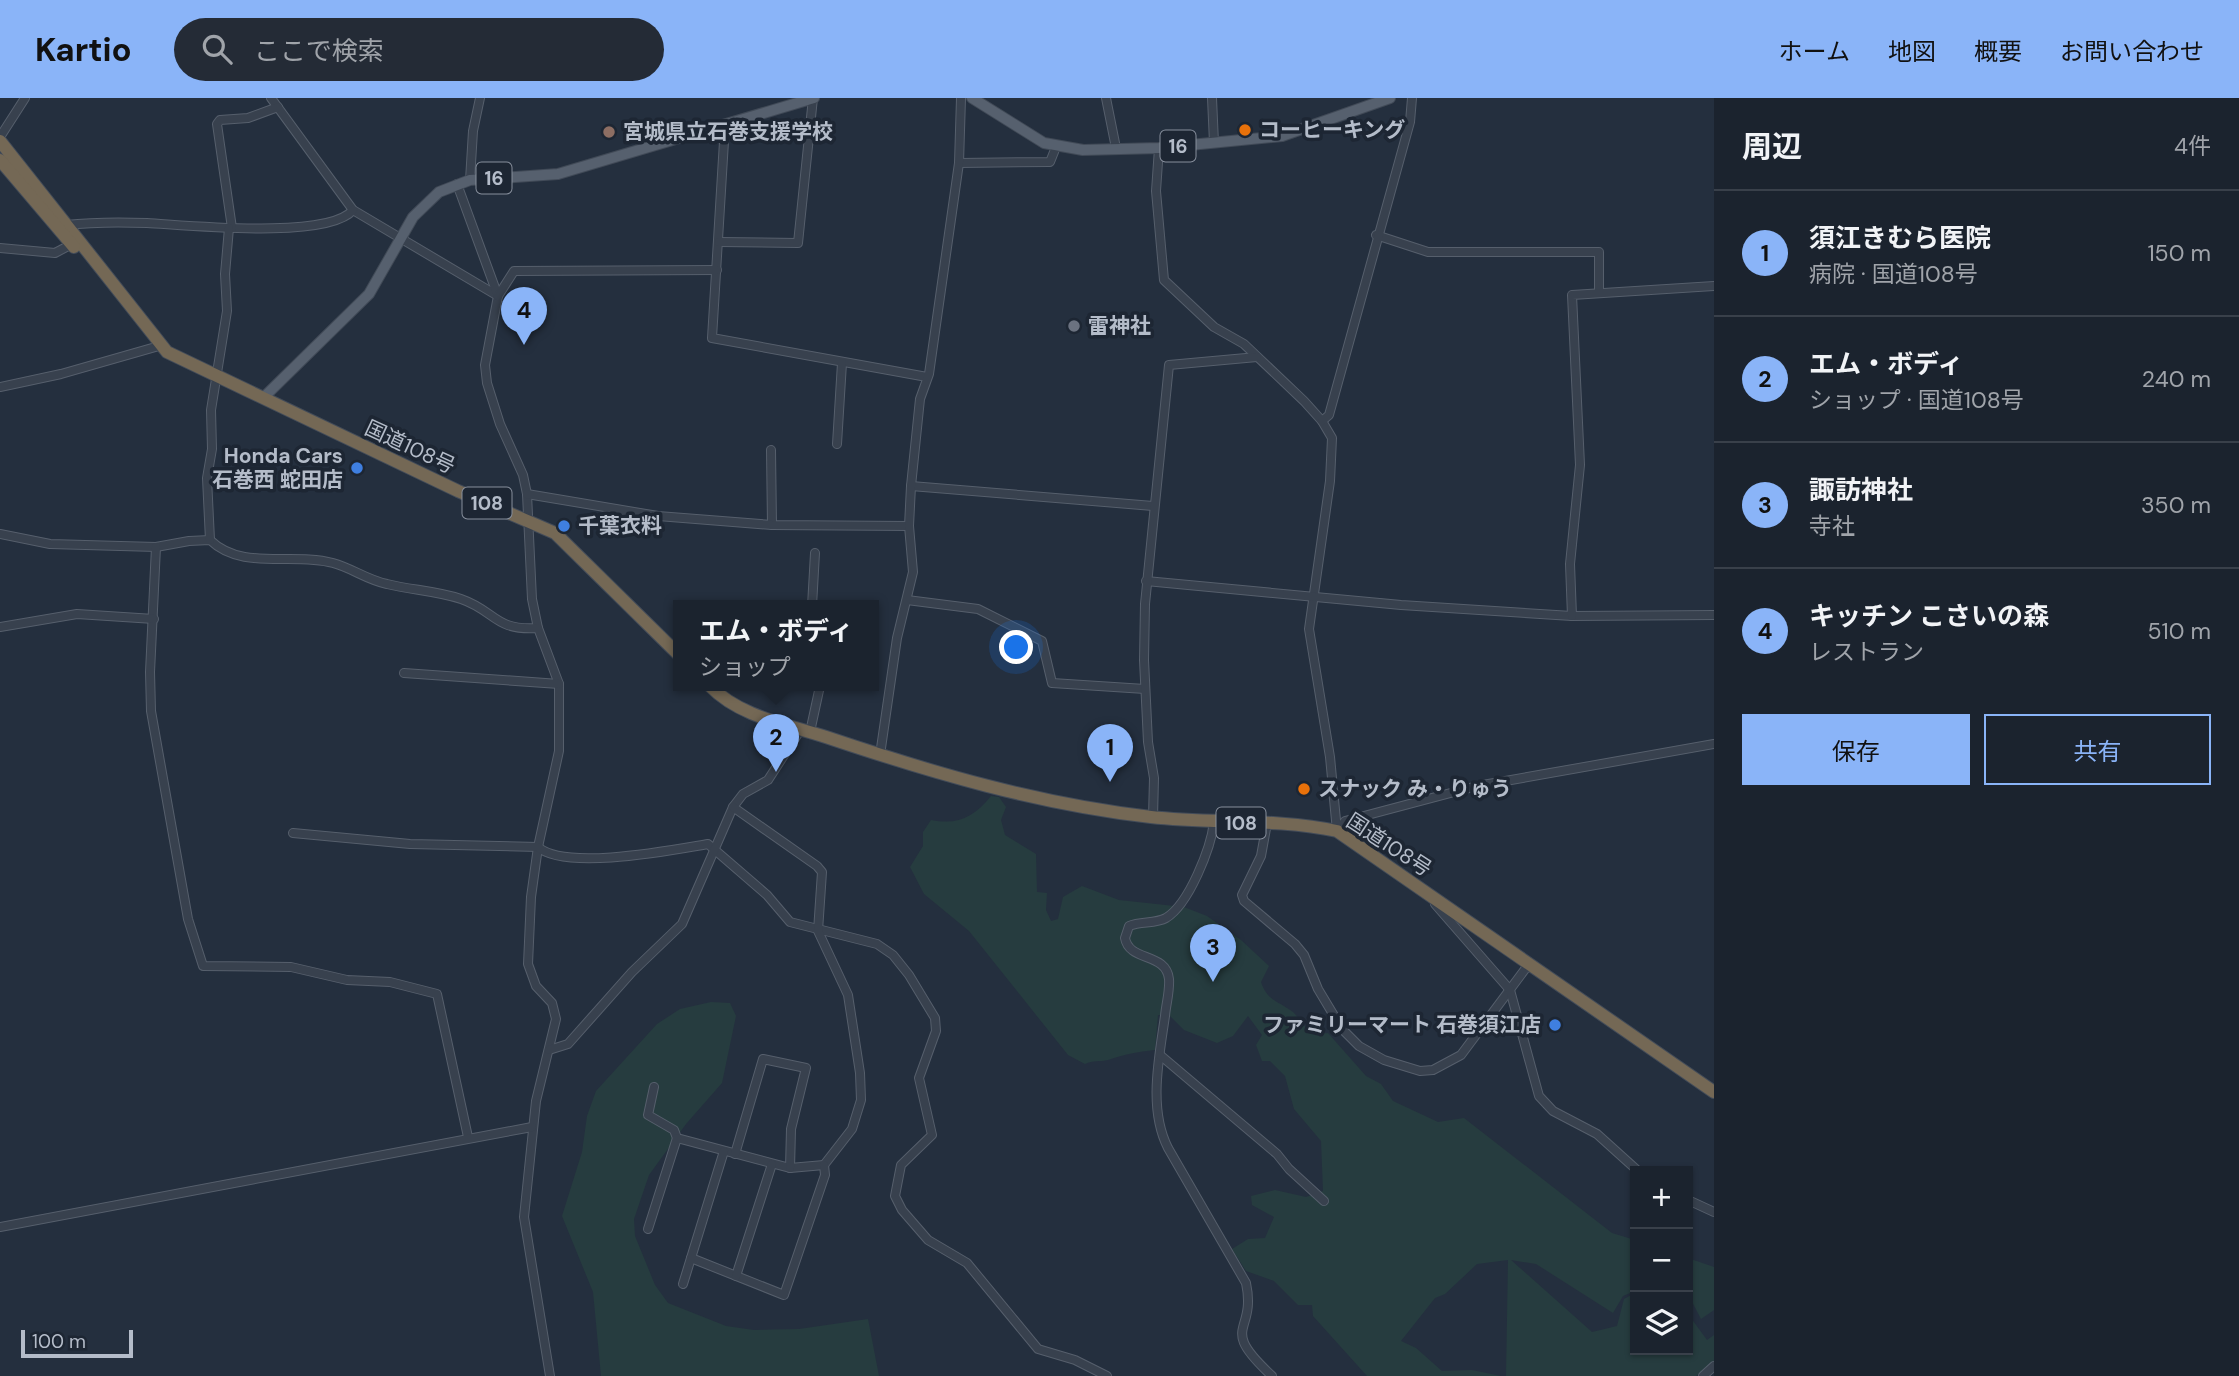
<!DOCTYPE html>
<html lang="ja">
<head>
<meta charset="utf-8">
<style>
	body { margin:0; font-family:"DM Sans","Noto Sans JP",sans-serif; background:#242b36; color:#f1f3f6 }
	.controls { position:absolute; right:21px; bottom:21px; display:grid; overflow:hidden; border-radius:0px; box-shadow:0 2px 5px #0004 }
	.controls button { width:63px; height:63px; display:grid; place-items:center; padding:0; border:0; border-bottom:2px solid #39404a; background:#1b232e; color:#f1f3f6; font:35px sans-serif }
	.scale { position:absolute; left:21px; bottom:18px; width:112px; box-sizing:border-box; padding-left:7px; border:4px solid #b4bcc9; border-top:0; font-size:19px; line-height:24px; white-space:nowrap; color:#b4bcc9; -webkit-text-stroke:5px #1d2633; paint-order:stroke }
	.you { position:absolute; left:1017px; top:550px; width:24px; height:24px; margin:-18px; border:5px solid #fff; border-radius:50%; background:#1a73e8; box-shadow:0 0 0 10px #1a73e833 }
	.badge { display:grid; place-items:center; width:46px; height:46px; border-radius:50%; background:#8ab4f8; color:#111; font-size:23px; font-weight:700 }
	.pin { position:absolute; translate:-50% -58px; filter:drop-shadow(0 2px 4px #0008) }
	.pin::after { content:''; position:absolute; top:37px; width:24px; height:21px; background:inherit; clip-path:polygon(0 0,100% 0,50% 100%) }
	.popup { position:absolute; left:673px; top:502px; width:206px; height:91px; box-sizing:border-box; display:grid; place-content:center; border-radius:0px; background:#1b232e; filter:drop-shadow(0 2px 5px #0005); font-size:23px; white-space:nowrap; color:#a0a4aa }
	.popup b { font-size:26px; color:#f1f3f6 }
	.popup::after { content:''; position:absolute; left:50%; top:100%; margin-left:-14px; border:14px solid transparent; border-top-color:#1b232e }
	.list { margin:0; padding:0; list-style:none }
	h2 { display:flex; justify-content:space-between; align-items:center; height:91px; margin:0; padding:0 28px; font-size:30px }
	h2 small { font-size:23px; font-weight:400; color:#a0a4aa }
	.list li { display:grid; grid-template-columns:46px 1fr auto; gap:21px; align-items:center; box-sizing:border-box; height:126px; padding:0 28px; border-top:2px solid #39404a }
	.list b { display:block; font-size:26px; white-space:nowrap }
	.list p { margin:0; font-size:23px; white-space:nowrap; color:#a0a4aa }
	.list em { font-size:23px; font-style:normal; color:#a0a4aa }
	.actions { display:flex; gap:14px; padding:21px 28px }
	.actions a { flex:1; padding:16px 0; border:2px solid #8ab4f8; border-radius:0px; text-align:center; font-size:24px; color:#8ab4f8 }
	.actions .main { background:#8ab4f8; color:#111 }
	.icon { flex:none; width:38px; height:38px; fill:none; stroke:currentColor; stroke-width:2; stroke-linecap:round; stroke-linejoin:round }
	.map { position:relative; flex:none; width:1714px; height:1278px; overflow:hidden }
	header { display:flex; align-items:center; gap:42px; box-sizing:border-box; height:98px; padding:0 35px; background:#8ab4f8; color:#111 }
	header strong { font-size:33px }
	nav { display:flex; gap:38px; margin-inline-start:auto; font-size:24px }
	.search { width:490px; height:63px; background:#242b36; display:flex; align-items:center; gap:18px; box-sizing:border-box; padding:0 24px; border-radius:38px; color:#a0a4aa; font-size:26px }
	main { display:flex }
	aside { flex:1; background:#1b232e }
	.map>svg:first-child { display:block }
	.green { fill:#263c3f }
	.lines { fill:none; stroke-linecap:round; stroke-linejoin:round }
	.minor-casing { stroke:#565f6c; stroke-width:10 }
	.major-casing { stroke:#414a57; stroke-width:12 }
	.highway-casing { stroke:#434c59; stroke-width:14 }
	.minor { stroke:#38414e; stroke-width:8 }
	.major { stroke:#56606e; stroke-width:10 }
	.highway { stroke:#746855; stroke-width:12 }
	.food-dot { fill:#e8710a; stroke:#1d2633; stroke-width:2.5 }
	.education-dot { fill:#8d6e63; stroke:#1d2633; stroke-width:2.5 }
	.worship-dot { fill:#6b7280; stroke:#1d2633; stroke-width:2.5 }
	.shop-dot { fill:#3f7fe0; stroke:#1d2633; stroke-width:2.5 }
	.labels { text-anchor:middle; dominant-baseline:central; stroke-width:7; stroke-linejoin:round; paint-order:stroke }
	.shield { fill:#1d2633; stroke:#878f9c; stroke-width:2 }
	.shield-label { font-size:19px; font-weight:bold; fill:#b4bcc9 }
	.poi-label { font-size:21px; font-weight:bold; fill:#b4bcc9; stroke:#1d2633; text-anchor:start }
	.street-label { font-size:21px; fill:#b4bcc9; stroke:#1d2633 }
</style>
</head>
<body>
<header>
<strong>Kartio</strong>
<div class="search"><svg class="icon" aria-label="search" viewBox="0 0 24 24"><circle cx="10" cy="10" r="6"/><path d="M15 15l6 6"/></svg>ここで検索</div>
<nav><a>ホーム</a><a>地図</a><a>概要</a><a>お問い合わせ</a></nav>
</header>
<main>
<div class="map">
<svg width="1714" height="1278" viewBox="0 0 1714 1278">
	<rect width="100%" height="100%" fill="#242f3e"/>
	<g class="green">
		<path d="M991,698L999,699L1006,709L1001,722L1005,737L1036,756L1037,794L1047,795L1046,812L1051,823L1058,821L1063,799L1082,788L1119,802L1184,809L1207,818L1241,842L1269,868L1261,884C1267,903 1279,903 1293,914C1304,924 1305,938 1328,935L1366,978L1381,986L1393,1003L1438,1024L1464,1020L1612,1135L1635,1142V1193L1623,1198L1613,1215L1536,1166L1511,1162L1592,1234L1617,1228L1624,1201L1635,1195V1252H1688V1216L1707,1242L1714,1237V1264L1696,1278H1506L1508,1162L1477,1166L1445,1196L1435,1200L1401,1243L1416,1250L1442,1273L1472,1272L1501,1278H1367L1313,1218L1312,1207H1298L1274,1183L1246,1173L1232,1151L1248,1141L1265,1140L1274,1119L1252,1107L1251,1098L1275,1092L1306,1099L1323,1093L1321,1043L1294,1011L1285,978L1270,963H1262L1256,947L1262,937L1248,918L1233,938L1217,945L1184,932L1169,917H1158L1155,952C1137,954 1125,956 1108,962C1100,964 1093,962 1085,966L1068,957L969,833L924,796L910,769L923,748V734L931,722C958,727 973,720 991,698Z"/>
		<polygon points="711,904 730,905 736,918 722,985 686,1026 649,1077 634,1121 635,1138 655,1187 668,1205 726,1228 754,1232 799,1231 868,1221 879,1278 601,1278 593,1194 562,1118 582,1054 587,1018 596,993 657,926 680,911"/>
		<polygon points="1688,1160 1714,1169 1714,1212 1701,1221 1688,1196"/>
	</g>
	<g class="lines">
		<defs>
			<g id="minor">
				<polyline points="271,0 353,112 498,198 485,267 487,285 500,326 523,377 527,396 532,501 538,530"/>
				<polyline points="1106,0 1116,50"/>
				<polyline points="1212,0 1214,45"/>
				<polyline points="725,27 712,240 927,279"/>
				<polyline points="0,39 25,0"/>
				<polyline points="1159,50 1156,93 1164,182 1214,229 1244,246 1304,303 1322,323 1332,340 1330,383 1309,531 1330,659 1337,733"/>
				<polyline points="959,65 1050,64 1056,49"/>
				<polyline points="470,82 473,33 480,0"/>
				<polyline points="457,86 498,198"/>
				<path d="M66,127C93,124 120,124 147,125C186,127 328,142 353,112"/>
				<polyline points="232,130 217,26 220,22 248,20 278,9"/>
				<polyline points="1376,137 1428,154 1599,154 1599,194"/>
				<polyline points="719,144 798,145 813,0"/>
				<polyline points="0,150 55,155 72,146"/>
				<polyline points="498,198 514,173 717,172"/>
				<polyline points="0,289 61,276 159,248"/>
				<polyline points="1322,323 1329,317 1410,24 1412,0"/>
				<polyline points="837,346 842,265"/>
				<polyline points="771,352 772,427"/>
				<polyline points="911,388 1153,408"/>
				<polyline points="527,396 658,418 772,427 909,428"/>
				<path d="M0,436L50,446L156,449L189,443L210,442C242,473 292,454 333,465C352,470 367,482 387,486C411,492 437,493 461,501C496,513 494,533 538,530L559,586V653L538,749L531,799L528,866L536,888L552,905L556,921L536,1003L524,1119L550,1278"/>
				<polyline points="210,442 207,380 212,351 211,312 227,213 225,176 229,130"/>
				<polyline points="156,449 150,574 151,613 188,821 203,868 291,869 347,882 390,884 437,896 468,1039"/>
				<polyline points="1146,483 1401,507 1572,518 1714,517"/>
				<polyline points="907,502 978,511 1042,543 1052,585 1145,591"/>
				<polyline points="812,508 815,455"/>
				<polyline points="1572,518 1570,466 1580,367 1572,197 1714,188"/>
				<polyline points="0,529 77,516 154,521"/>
				<polyline points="404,575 559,586"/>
				<polyline points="810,634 820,588"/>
				<polyline points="880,657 897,540 913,474 909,428 911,388 920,301 929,276 959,65 961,0"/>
				<polyline points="1153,719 1154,680 1148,644 1144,562 1145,506 1169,267 1257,259"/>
				<path d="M1214,724C1211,750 1189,806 1166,820C1155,826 1141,823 1129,828L1125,840C1129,864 1166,854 1169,881C1170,893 1166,906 1165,918C1159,960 1148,1011 1168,1050L1246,1185C1257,1237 1217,1227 1272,1278"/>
				<polyline points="1267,725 1261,758 1242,797 1244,803 1295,846 1304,857 1318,891 1342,931 1359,948 1384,962 1420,973 1433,972 1461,957 1529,866"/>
				<polyline points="1337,733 1345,723 1477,688 1714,646"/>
				<path d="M293,735L410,746L538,749C565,773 672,752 708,746L767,797L790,824L877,846L893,857L909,877L935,920L936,933L919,980L932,1037L901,1067L895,1098L902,1112L928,1142L967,1165L1038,1251L1075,1262L1107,1278"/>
				<polyline points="1435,806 1510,892 1539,998 1553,1013 1597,1036 1638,1073"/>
				<polyline points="549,952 568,946 632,874 682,826 733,709 743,696 768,682 801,631"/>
				<polyline points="1160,957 1277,1056 1289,1071 1324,1103"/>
				<polyline points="654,989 648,1017 674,1032 677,1040 790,1070 824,1067 852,1031 861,1002 860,975 848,897 818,833 822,774 817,768 733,709"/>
				<polyline points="735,1056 763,961 806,970 791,1031 790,1070"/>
				<polyline points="1688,1102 1714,1114"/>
				<polyline points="0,1129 532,1029"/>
				<polyline points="648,1131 677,1040"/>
				<polyline points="691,1160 784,1197 825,1077 824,1067"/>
				<polyline points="736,1178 772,1066"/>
				<polyline points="683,1186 724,1053"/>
				<polyline points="1703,1278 1714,1268"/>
			</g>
			<g id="major">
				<polyline points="972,0 1044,45 1083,52 1159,50 1282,38 1390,0"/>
				<polyline points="263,300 369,196 413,119 439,94 470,82 558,76 814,0"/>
			</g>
			<g id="highway">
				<polyline points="0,43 167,254 458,393 555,435 678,556"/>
				<polyline points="0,62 74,149"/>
				<path d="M710,588C740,619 786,626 826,639C933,675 1038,706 1151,719C1212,726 1276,720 1337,733L1714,994"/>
			</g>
		</defs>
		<use href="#minor" class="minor-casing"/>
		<use href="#major" class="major-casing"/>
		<use href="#highway" class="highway-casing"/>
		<use href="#minor" class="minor"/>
		<use href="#major" class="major"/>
		<use href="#highway" class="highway"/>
	</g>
	<g class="food-dot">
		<circle cx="1245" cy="32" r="7"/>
		<circle cx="1304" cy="691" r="7"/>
	</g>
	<circle class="education-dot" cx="609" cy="34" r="7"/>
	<circle class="worship-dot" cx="1074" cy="228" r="7"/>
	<g class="shop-dot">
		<circle cx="357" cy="370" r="7"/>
		<circle cx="564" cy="428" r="7"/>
		<circle cx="1555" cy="927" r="7"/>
	</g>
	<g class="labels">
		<g class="shield">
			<rect x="1160.5" y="32.5" width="35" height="31" rx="5"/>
			<rect x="476.5" y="64.5" width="35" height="31" rx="5"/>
			<rect x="462.5" y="389.5" width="49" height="31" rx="5"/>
			<rect x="1216.5" y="709.5" width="49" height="31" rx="5"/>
		</g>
		<g class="shield-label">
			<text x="1178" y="48">16</text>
			<text x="494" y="80">16</text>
			<text x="487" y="405">108</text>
			<text x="1241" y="725">108</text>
		</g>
		<g class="poi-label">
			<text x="1259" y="32">コーヒーキング</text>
			<text x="623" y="34">宮城県立石巻支援学校</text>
			<text x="1088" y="228">雷神社</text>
			<text x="343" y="358" text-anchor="end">Honda Cars<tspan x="343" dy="24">石巻西 蛇田店</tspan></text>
			<text x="578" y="428">千葉衣料</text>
			<text x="1318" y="691">スナック み・りゅう</text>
			<text x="1541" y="927" text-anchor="end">ファミリーマート 石巻須江店</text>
		</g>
		<g class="street-label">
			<text transform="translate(410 349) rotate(25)">国道108号</text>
			<text transform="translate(1389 747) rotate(33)">国道108号</text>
		</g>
	</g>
</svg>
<div class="controls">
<button>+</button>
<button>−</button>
<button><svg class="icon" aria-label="layers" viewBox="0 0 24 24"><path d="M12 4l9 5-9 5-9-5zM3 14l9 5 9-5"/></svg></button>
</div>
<div class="scale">100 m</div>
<div class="you"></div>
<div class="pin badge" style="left:1110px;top:684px">1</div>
<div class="pin badge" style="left:776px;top:674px">2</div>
<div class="popup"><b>エム・ボディ</b>ショップ</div>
<div class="pin badge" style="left:1213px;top:884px">3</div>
<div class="pin badge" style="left:524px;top:247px">4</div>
</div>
<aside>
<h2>周辺<small>4件</small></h2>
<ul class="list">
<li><span class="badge">1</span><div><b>須江きむら医院</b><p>病院 · 国道108号</p></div><em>150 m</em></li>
<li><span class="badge">2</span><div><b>エム・ボディ</b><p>ショップ · 国道108号</p></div><em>240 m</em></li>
<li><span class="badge">3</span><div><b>諏訪神社</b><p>寺社</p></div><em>350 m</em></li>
<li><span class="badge">4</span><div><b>キッチン こさいの森</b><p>レストラン</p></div><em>510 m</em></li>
</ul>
<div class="actions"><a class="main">保存</a><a>共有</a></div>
</aside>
</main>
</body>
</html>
